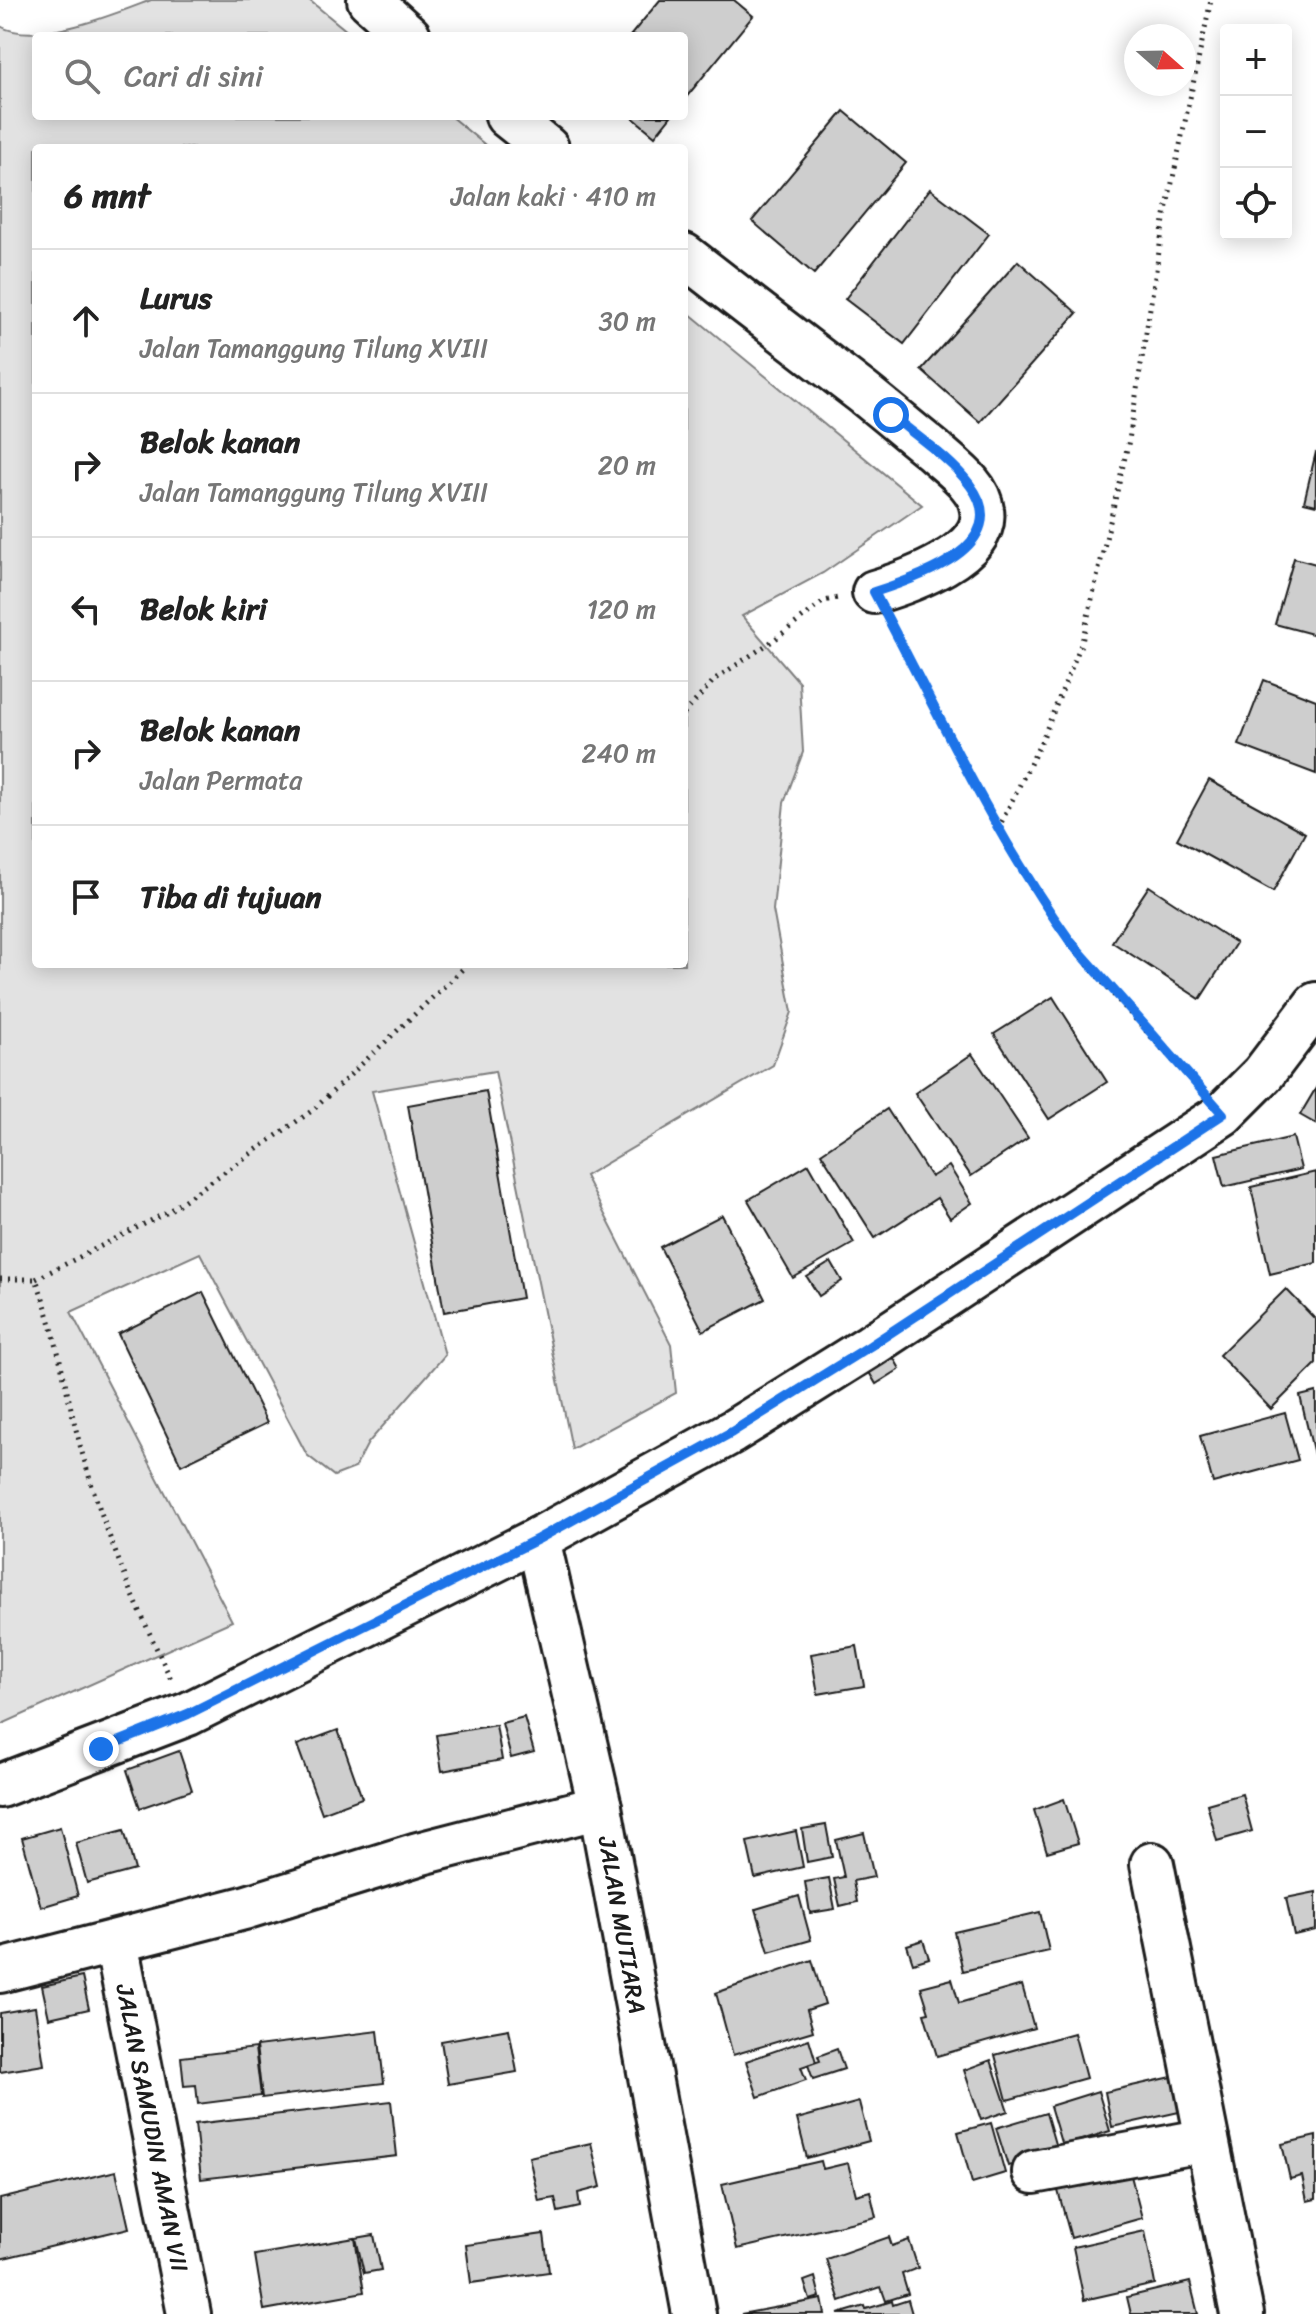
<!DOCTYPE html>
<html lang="id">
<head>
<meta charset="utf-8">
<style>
	body { margin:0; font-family:Sriracha,sans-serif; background:#f6f6f6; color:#222 }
	.controls { position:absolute; right:24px; top:24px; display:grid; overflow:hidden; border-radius:8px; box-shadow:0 4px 20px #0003 }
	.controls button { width:72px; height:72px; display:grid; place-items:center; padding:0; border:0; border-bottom:2px solid #e0e0e0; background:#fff; color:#222; font:40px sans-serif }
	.compass { position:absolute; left:1124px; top:24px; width:72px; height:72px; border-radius:50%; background:#fff; box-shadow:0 4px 20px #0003; rotate:110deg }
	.stop { position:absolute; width:24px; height:24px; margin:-18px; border:6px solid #1a73e8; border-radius:50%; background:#fff }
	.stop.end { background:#1a73e8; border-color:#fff; box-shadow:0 2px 8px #0008 }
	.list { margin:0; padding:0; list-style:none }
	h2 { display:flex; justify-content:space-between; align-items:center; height:104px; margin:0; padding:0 32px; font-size:34px }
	h2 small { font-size:26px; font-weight:400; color:#767676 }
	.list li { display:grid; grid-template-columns:52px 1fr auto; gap:24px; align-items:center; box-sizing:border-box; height:144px; padding:0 32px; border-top:2px solid #e0e0e0 }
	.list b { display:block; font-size:30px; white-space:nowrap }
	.list p { margin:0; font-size:26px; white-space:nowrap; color:#767676 }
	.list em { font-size:26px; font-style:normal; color:#767676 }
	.icon { flex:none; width:44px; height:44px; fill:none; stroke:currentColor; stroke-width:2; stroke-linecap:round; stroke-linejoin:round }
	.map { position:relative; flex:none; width:1316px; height:2314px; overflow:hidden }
	.search { position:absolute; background:#fff; box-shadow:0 4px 20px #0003; left:32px; top:32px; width:656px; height:88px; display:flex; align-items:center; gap:20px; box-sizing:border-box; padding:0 28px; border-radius:8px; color:#767676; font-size:30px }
	.panel { position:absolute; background:#fff; box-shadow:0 4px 20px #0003; left:32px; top:144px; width:656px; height:824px; border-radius:8px }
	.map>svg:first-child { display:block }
	.green { fill:#e2e2e2; stroke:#7f7f7f; stroke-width:2 }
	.building { fill:#cecece; stroke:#1c1c1c; stroke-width:2 }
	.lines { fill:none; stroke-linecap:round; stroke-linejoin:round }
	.street-casing { stroke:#1c1c1c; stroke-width:48 }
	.path { stroke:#1c1c1c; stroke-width:5; stroke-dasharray:2 6; stroke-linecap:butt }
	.street { stroke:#fff; stroke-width:42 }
	.route { stroke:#1a73e8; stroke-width:10 }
	.labels { text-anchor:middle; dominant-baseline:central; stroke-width:8; stroke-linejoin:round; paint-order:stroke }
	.street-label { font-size:24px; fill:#1c1c1c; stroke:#fff }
</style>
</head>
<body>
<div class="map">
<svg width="1316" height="2314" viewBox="0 0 1316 2314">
	<rect width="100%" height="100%" fill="#fff"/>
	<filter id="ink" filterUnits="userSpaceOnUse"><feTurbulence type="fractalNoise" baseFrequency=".0125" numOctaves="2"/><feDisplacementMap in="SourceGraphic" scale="16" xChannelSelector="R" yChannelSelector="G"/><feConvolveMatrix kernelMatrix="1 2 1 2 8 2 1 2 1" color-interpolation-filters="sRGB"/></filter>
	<g filter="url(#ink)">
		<path class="green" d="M151,0H309L353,36H36V116H450L489,148H36V964H684V309L922,505L823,573L742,616L799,682L803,752L784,803L773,910L792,1012L773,1065L585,1176L671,1344L676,1393L572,1449L495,1071L372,1091L445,1355L368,1443L355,1468L334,1476L307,1455L200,1253L71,1312L232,1621L0,1725V26C36,47 114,14 151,0Z"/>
		<g class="building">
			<polygon points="660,0 734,0 753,16 684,100 684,36 630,36"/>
			<polygon points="844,111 906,163 814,274 752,221"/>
			<polygon points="631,116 671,116 655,136"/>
			<polygon points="930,189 989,234 904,344 845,299"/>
			<polygon points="1018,261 1077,313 980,422 921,370"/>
			<polygon points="1316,452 1316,505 1304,502"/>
			<polygon points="1294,558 1316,564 1316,635 1275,624"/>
			<polygon points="1264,680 1316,700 1316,774 1239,745"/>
			<polygon points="1209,780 1305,833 1273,892 1177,839"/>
			<polygon points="1149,886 1236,943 1200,999 1112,942"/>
			<polygon points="1053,997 1107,1082 1049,1119 994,1034"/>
			<polygon points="972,1054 1028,1138 971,1176 915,1093"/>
			<polygon points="1316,1088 1316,1124 1300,1115"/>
			<polygon points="486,1091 522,1298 444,1312 408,1105"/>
			<polygon points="887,1109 931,1177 949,1166 972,1203 950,1218 937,1198 875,1238 821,1153"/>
			<polygon points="1293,1137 1301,1169 1224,1187 1216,1155"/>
			<polygon points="809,1164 854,1243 793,1278 748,1200"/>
			<polygon points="1316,1172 1316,1263 1270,1274 1251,1187"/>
			<polygon points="722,1215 765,1299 703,1331 660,1247"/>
			<polygon points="831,1262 842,1281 819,1296 807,1277"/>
			<polygon points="1286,1289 1316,1320 1316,1364 1271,1409 1219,1355"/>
			<polygon points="203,1292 267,1423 181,1465 118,1334"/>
			<polygon points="888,1348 900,1369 876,1384 863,1362"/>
			<polygon points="1316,1392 1316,1463 1300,1396"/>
			<polygon points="1285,1413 1298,1460 1213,1483 1200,1436"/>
			<polygon points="857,1646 864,1686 818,1694 811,1654"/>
			<polygon points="524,1717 534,1752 511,1758 502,1723"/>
			<polygon points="496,1725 502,1760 442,1771 436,1735"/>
			<polygon points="338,1730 362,1798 322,1813 297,1745"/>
			<polygon points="179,1751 192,1790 140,1808 127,1770"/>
			<polygon points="1242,1794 1252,1831 1217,1841 1207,1804"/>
			<polygon points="1064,1799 1078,1843 1047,1852 1034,1810"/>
			<polygon points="826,1825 832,1857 807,1862 802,1829"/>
			<polygon points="60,1827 78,1896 41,1907 22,1838"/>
			<polygon points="124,1830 135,1870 87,1883 76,1843"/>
			<polygon points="796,1831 803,1867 755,1878 747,1842"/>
			<polygon points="864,1833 874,1877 853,1881 857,1902 840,1906 834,1879 844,1877 836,1840"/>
			<polygon points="829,1878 835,1909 810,1913 805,1882"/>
			<polygon points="1316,1892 1316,1930 1294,1935 1286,1898"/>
			<polygon points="799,1896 811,1940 769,1952 756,1909"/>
			<polygon points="1040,1912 1049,1951 963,1971 954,1932"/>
			<polygon points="923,1940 929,1958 913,1963 907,1945"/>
			<polygon points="812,1960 825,2004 807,2010 813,2031 733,2055 716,1993"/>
			<polygon points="82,1977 89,2009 49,2018 42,1986"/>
			<polygon points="952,1979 959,2003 1022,1985 1034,2028 937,2056 924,2013 929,2012 921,1987"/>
			<polygon points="35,2007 44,2065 0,2072 0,2013"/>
			<polygon points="509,2029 517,2072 448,2084 441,2041"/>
			<polygon points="378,2031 384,2083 262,2098 256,2046"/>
			<polygon points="1074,2033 1086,2078 1007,2100 995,2055"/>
			<polygon points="809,2039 816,2062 801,2067 806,2080 758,2097 746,2061"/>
			<polygon points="255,2048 261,2096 198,2104 196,2085 184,2086 181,2057"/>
			<polygon points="837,2049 844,2069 813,2079 808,2065 820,2061 818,2056"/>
			<polygon points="991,2060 1008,2111 981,2120 964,2070"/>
			<polygon points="1172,2077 1179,2112 1112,2127 1105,2092"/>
			<polygon points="1098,2091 1110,2131 1062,2146 1050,2106"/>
			<polygon points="391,2101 397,2156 201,2179 195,2124"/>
			<polygon points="859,2102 869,2141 807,2158 797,2119"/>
			<polygon points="1046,2113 1057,2151 1008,2166 996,2128"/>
			<polygon points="991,2123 1005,2173 972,2183 958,2132"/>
			<polygon points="1316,2136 1316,2199 1307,2201 1302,2176 1290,2179 1282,2144"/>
			<polygon points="591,2143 601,2187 578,2193 580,2207 558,2212 555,2198 539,2201 529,2157"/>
			<polygon points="821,2161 823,2169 848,2163 856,2195 870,2191 876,2217 737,2249 722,2184"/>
			<polygon points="1129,2168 1142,2218 1071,2238 1057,2187"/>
			<polygon points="116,2171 129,2228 0,2259 0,2199"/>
			<polygon points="1145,2231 1155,2284 1084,2300 1073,2247"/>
			<polygon points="544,2234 549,2272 471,2283 466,2245"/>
			<polygon points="374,2235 381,2270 364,2273 356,2238"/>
			<polygon points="889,2237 892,2246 909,2240 918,2268 902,2274 908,2294 886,2301 881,2287 840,2301 826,2259"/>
			<polygon points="355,2238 364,2292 264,2310 255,2255"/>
			<polygon points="815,2277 820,2297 810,2300 804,2281"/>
			<polygon points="1190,2282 1198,2314 1131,2314 1127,2297"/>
			<polygon points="822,2299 825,2314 741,2314"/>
			<polygon points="908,2300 912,2314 838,2314 865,2306 866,2309 892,2301 893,2305"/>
		</g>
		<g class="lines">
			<defs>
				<g id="street">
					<polyline points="369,0 409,36"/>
					<polyline points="507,116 547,148"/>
					<path d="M684,255C743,301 803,347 862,392C886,411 909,431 933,450C945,461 959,471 969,483C975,490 981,500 982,510C989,554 908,582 874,592"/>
					<polyline points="538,1539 600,1807 694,2314"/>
					<polyline points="0,1786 188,1714 538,1539 732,1432 870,1346 1223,1114 1263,1074 1316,1004"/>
					<polyline points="1152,1864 1242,2314"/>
					<polyline points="116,1942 189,2314"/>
					<polyline points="0,1971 244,1908 418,1854 600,1807"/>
					<polyline points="1034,2172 1207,2140"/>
				</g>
			</defs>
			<use href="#street" class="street-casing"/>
			<g class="path">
				<path d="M892,625C943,720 988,821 1049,912C1091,975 1147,1031 1198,1087"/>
				<polyline points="684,714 715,679 774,640 824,601 838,598"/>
				<polyline points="998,829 1042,740 1082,642 1129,440 1164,220 1211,0"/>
				<path d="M0,1279H36C57,1333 65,1389 80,1445C102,1526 135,1604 171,1679"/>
				<polyline points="36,1279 166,1213 313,1110 468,964"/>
			</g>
			<use href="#street" class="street"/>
		</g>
	</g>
	<g class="lines" filter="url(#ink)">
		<path class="route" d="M101,1749L188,1714L538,1539L732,1432L870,1346L1223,1114L1070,941C992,832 937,710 874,592C918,578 1016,545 970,485C951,459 916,436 891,415"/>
	</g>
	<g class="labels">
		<g class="street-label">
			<text transform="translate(622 1925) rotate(80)">JALAN MUTIARA</text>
			<text transform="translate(152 2128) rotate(79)">JALAN SAMUDIN AMAN VII</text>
		</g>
	</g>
</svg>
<div class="controls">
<button>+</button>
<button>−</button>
<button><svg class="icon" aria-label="locate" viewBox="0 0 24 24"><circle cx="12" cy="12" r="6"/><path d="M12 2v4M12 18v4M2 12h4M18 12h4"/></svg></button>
</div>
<svg class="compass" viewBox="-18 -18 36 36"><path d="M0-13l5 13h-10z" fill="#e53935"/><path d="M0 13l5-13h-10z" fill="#767676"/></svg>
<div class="stop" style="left:891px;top:415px"></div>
<div class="stop end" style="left:101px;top:1749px"></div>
<div class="search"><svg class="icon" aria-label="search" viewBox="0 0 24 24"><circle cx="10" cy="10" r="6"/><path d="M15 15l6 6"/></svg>Cari di sini</div>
<section class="panel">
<h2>6 mnt<small>Jalan kaki · 410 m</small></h2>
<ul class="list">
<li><svg class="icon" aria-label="ahead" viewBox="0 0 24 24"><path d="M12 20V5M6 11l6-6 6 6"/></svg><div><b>Lurus</b><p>Jalan Tamanggung Tilung XVIII</p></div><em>30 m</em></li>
<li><svg class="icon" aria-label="right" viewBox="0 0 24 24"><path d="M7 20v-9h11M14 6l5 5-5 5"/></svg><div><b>Belok kanan</b><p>Jalan Tamanggung Tilung XVIII</p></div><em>20 m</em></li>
<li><svg class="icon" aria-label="left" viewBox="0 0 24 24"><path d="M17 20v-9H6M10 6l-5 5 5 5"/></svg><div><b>Belok kiri</b></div><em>120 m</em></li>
<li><svg class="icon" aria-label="right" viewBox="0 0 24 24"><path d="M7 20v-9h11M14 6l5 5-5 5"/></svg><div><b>Belok kanan</b><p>Jalan Permata</p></div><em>240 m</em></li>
<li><svg class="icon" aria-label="arrive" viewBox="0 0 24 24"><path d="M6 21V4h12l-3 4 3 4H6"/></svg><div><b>Tiba di tujuan</b></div></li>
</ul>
</section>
</div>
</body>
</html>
